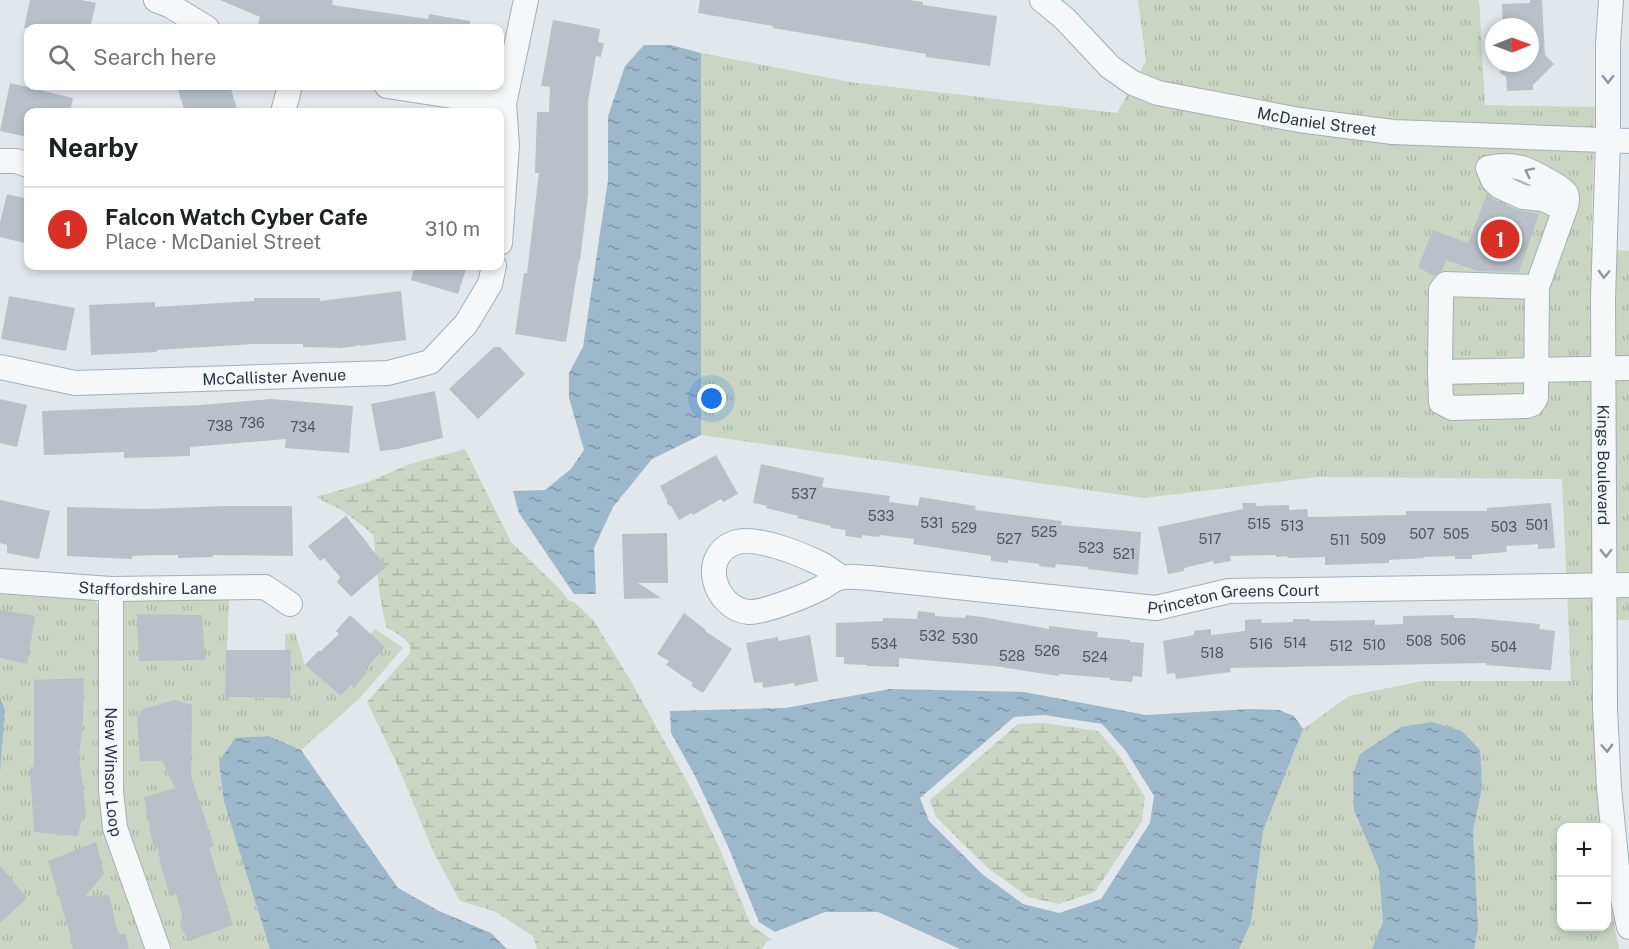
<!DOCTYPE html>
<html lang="en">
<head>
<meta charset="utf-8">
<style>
	body { margin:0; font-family:"Public Sans",sans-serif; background:#f2f2f2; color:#202124 }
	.controls { position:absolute; right:18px; bottom:18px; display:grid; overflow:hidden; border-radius:12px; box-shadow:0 3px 9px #0003 }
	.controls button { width:54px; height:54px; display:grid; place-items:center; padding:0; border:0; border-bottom:2px solid #e0e0e0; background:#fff; color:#202124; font:30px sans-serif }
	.compass { position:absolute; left:1485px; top:18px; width:54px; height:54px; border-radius:50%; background:#fff; box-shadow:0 3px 9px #0003; rotate:89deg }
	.you { position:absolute; left:712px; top:399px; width:21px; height:21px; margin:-15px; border:4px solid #fff; border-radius:50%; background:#1a73e8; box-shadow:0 0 0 9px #1a73e833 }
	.badge { display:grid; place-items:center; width:39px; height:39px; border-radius:50%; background:#d93025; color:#fff; font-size:20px; font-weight:700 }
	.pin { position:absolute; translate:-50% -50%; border:3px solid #fff; box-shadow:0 2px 6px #0006 }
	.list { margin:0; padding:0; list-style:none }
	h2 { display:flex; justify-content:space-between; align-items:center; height:78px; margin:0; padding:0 24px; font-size:26px }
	h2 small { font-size:20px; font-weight:400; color:#757577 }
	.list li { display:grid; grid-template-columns:39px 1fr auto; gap:18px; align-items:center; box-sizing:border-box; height:84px; padding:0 24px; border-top:2px solid #e0e0e0 }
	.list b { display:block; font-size:22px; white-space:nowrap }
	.list p { margin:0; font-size:20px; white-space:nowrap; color:#757577 }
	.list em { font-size:20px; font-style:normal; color:#757577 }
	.icon { flex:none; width:33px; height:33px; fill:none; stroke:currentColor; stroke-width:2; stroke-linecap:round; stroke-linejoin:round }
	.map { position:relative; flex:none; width:1629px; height:949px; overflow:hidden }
	.search { position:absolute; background:#fff; box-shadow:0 3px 9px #0003; left:24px; top:24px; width:480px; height:66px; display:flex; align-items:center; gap:15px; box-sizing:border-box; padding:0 21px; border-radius:12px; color:#757577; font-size:22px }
	.panel { position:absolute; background:#fff; box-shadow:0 3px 9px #0003; left:24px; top:108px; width:480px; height:162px; border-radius:12px }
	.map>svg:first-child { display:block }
	.grass { fill:url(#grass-tufts) }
	.wetland { fill:url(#wetland-marsh) }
	.water { fill:url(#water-ripples); fill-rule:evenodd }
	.building { fill:#b9c0c8 }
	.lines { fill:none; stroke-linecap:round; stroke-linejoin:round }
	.minor-casing { stroke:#a7aeb5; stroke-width:26 }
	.minor { stroke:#f5f7f9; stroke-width:24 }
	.oneway { stroke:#90969e }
	.labels { text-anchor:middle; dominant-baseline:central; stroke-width:5; stroke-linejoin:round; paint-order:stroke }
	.number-label { font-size:14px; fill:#4e5864 }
	.street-label { font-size:16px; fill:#2a3643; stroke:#f2f5f8 }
</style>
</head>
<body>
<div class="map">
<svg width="1629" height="949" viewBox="0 0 1629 949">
	<defs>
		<pattern id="grass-tufts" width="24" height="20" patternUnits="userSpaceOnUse" patternTransform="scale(1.5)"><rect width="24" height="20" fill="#cad5c3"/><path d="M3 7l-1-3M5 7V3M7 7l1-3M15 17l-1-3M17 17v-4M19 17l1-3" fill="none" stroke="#aeb7a9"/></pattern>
		<pattern id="wetland-marsh" width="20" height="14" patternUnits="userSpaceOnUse" patternTransform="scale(1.5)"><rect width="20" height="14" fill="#cad5c3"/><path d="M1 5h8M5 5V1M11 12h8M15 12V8" fill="none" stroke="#aeb7a9"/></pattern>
		<pattern id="water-ripples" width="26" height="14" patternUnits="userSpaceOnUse" patternTransform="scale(1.5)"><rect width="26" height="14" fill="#9db8cb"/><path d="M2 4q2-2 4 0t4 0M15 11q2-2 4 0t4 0" fill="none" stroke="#8096a6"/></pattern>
	</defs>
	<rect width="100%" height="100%" fill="#e2e7eb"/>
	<g class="grass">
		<polygon points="1138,0 1479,0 1485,105 1595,107 1591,248 1629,251 1629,620 1595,619 1593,702 1602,827 1562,828 1562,926 1606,926 1607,887 1619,949 1239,949 1251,923 1263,831 1303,729 1349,696 1422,681 1571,681 1562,479 1318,477 1144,498 701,435 701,53 850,82 1117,113 1146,61"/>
		<polygon points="0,590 91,599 97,602 99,607 101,701 149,949 0,949"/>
		<polygon points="122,599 229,599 225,697 290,698 291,650 285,650 285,634 295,633 305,665 341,696 351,685 354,687 367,672 365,670 370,634 375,629 403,648 359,699 301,750 269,736 219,762 224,802 270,949 168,949 130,835 123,803"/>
	</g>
	<g class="wetland">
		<path d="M465,449L511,542L560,589L568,600L574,602L594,621L629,678L693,792L719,847L751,925L772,940L767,941L762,949H537L533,936L494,911L460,901L434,853L397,764L367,702L410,653C413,640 395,633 386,627L380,596L373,534L343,511L316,497L368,482L410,464Z"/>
		<polygon points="1043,723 1098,731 1119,755 1145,797 1142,821 1095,892 1059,904 1028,897 988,868 936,817 930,800 1018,724"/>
	</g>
	<g class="water">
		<polygon points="644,45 671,45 701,53 701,435 652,459 613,507 594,548 596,594 574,594 519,513 513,491 545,490 571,469 584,450 569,398 569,373 583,347 608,180 608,116 625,66"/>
		<path d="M890,689L1024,692L1146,715L1249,709L1279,710L1294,716L1303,729L1263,831L1251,923L1239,949H960L878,912H825L775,932L759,922L727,844L695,776L671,733L670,711L785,708ZM1044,715L1102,724L1126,751L1154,796L1150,823L1101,899L1059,913L1023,904L982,874L929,821L920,798L1014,717Z"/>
		<polygon points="0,697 5,710 0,771"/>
		<polygon points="1432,722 1462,731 1480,750 1482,787 1473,831 1478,929 1474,949 1372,949 1383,922 1379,869 1354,810 1353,774 1360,754 1401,727"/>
		<polygon points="269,736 301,750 398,888 439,911 491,933 507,949 270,949 224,802 219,762 235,738"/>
	</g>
	<g class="building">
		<polygon points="30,0 81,0 96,3 90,28 24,28"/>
		<polygon points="220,0 333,0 332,5 428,19 429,14 470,21 470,28 269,28 258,25 260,17"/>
		<polygon points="700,0 909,0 923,2 923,5 997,16 990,66 926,57 926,54 773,28 773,26 698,13"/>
		<polygon points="1530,0 1542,0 1545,55 1554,64 1533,85 1533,90 1507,91 1506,77 1499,72 1506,67 1506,63 1530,63 1530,27 1503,27 1502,4 1530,3"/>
		<polygon points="553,20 600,29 598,42 604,43 601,57 596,56 588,101 588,195 580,261 579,261 566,342 515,334 524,273 527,273 539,173 535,173 537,112 549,112 550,87 541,86"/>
		<polygon points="10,83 73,98 70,112 28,112 28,137 0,131"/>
		<polygon points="177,86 230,86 238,112 185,112"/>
		<polygon points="7,194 28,199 28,244 0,237 0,222"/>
		<polygon points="1487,194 1493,199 1517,210 1539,214 1519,272 1478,271 1446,260 1442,271 1434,276 1418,267 1433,230 1468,243"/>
		<polygon points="415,266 467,266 458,294 411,280"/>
		<polygon points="401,291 406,340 360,346 358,344 357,346 341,348 303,347 303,344 254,344 157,350 157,352 91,355 89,305 155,302 155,307 254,301 254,298 320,298 320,301"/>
		<polygon points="9,296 75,308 66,351 1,339"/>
		<polygon points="494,347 500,347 525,374 478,419 449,389"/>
		<polygon points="435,391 443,438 398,449 380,451 371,404"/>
		<polygon points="0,399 27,405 17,447 0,443"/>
		<polygon points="271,399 353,406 349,453 285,448 286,439 190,447 190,456 124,458 124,452 44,455 42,411 202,405"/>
		<polygon points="716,455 738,494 723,502 721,499 693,515 692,513 679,520 671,506 667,504 667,500 660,486"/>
		<polygon points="761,464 824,478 822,487 890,496 889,502 918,506 920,497 976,506 975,510 1062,521 1061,525 1141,532 1138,575 1088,569 1088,567 1056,564 1055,568 1039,566 1039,564 1008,560 1008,563 991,561 991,556 913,544 914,539 880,535 879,537 862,535 862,538 845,536 846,530 831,528 831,526 797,518 798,516 766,508 767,506 753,503"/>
		<polygon points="0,500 50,511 39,559 7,553 7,545 0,543"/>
		<polygon points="1242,503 1256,503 1256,506 1289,505 1289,510 1307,509 1308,517 1406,515 1406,511 1487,511 1487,508 1551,503 1555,548 1538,549 1538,544 1506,546 1507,552 1472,555 1472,559 1455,559 1455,556 1424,557 1424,558 1389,560 1389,563 1325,565 1325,557 1288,558 1287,556 1276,557 1276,555 1230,556 1231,561 1214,564 1213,561 1184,568 1184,571 1168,574 1158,527 1243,509"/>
		<polygon points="227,506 292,506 293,556 213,555 213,557 178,558 178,555 156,555 132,556 132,559 67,556 67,507 146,509"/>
		<polygon points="346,516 386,567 351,597 337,582 340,577 324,558 320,561 308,546"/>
		<polygon points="667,533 668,583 638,583 661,598 624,599 622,534"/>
		<polygon points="0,610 35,616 27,664 0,658"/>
		<polygon points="918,611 935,613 935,616 965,618 966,615 982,617 1049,629 1049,626 1098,632 1097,637 1130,640 1130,642 1144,643 1142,677 1133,676 1132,682 1110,680 1110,678 1059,674 1059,676 994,666 899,658 899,667 867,666 867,665 844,664 844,657 836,657 836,623 883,621 883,618 917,619"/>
		<polygon points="684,613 706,630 705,631 732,649 703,693 691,686 693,683 666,665 669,661 657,654"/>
		<polygon points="137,614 202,615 205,660 139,661"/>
		<polygon points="350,615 385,647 365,670 367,672 354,688 351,685 341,696 305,665 318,651 321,651 339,634 336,631"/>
		<polygon points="1454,615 1454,618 1474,618 1540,624 1539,629 1555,631 1551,670 1486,665 1486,663 1230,668 1231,672 1176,679 1175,673 1167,674 1163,641 1194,635 1194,631 1211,629 1211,635 1245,631 1245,620 1261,619 1262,623 1293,622 1293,619 1310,619 1310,621 1375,620 1375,625 1403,624 1403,616"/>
		<polygon points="810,635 818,681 795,686 794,683 763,688 762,682 754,683 746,643 778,637 778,641"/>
		<polygon points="226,650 291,650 290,698 225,697"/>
		<polygon points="84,678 83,718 79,756 86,815 82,816 78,836 34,832 30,767 34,767 34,680"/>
		<polygon points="175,700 192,705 191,776 214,846 209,848 233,925 189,941 180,926 182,916 176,893 170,895 160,863 158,847 153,845 144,797 175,788 162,761 140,761 137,717 143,709"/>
		<polygon points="96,842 104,874 85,896 109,895 116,926 120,935 125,933 129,949 73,949 70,938 71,937 48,861"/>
		<polygon points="0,866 27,898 0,923"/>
	</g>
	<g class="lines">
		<defs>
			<g id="minor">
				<polyline points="156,0 169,5 207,28"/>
				<path id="s1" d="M1042,0L1065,19L1110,67L1133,83L1158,93L1299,120L1393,132L1629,141"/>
				<path id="s2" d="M1611,0L1608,44V141L1603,299L1605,709L1609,788L1618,877L1629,927"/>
				<polyline points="387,86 504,104"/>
				<polyline points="283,112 290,86"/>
				<polyline points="0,161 16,161 28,165"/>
				<polyline points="500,243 507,145 504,104 526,0"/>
				<polyline points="1537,287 1446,284 1441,290 1440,372 1629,368"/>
				<path id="s3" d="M0,367L75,383L388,373L430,362L466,324L490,284L494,266"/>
				<path d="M1440,372L1441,402L1452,408L1526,406L1532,404L1536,398L1537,287L1566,206C1567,201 1568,196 1565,192C1559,186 1531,171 1522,168C1512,165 1498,166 1488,168L1493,180L1499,186L1523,197L1543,199L1565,209"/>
				<path id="s4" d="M840,577C833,572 825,565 817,562C798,553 754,535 734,543C698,557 715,609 749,612C762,613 806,596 819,589C826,586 832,580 839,578C848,575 862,578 871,578L1156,608L1229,591L1629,585"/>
				<path id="s5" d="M0,581L111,589L265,587L290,604"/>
				<path id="s6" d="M111,589V791L115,828L158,949"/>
			</g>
		</defs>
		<use href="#minor" class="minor-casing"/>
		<use href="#minor" class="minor"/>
	</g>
	<defs><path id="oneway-chevron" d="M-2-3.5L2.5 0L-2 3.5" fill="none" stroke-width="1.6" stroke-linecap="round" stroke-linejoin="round" transform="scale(1.5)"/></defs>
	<g class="oneway">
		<use href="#oneway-chevron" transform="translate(1608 79) rotate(90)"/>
		<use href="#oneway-chevron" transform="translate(1529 172) rotate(-154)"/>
		<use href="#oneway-chevron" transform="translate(1604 274) rotate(92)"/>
		<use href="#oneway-chevron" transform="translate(1606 553) rotate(90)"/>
		<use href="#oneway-chevron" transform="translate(1607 748) rotate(87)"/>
	</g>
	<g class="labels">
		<g class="number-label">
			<text x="252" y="423">736</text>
			<text x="220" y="426">738</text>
			<text x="303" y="427">734</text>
			<text x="804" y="494">537</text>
			<text x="881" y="516">533</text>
			<text x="932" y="523">531</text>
			<text x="1259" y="524">515</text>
			<text x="1537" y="525">501</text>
			<text x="1292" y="526">513</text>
			<text x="1504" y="527">503</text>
			<text x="964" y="528">529</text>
			<text x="1044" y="532">525</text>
			<text x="1422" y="534">507</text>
			<text x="1456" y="534">505</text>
			<text x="1009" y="539">527</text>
			<text x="1210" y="539">517</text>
			<text x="1373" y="539">509</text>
			<text x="1340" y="540">511</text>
			<text x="1091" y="548">523</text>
			<text x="1124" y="554">521</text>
			<text x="932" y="636">532</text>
			<text x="965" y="639">530</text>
			<text x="1453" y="640">506</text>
			<text x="1419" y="641">508</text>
			<text x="1295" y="643">514</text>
			<text x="884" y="644">534</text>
			<text x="1261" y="644">516</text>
			<text x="1374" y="645">510</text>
			<text x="1341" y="646">512</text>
			<text x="1504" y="647">504</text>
			<text x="1047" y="651">526</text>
			<text x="1212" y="653">518</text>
			<text x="1012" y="656">528</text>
			<text x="1095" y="657">524</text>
		</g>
		<g class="street-label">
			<text stroke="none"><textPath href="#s1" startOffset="312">McDaniel Street</textPath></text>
			<text stroke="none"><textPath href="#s3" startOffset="276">McCallister Avenue</textPath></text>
			<text stroke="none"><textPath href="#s2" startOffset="465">Kings Boulevard</textPath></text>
			<text stroke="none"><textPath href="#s5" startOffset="148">Staffordshire Lane</textPath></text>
			<text stroke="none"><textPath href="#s4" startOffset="704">Princeton Greens Court</textPath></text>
			<text stroke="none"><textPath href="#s6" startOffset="183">New Winsor Loop</textPath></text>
		</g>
	</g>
</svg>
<div class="controls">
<button>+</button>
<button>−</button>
</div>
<svg class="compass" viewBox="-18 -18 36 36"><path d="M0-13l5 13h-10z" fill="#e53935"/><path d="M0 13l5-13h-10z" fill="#757577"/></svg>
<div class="you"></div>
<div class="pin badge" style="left:1500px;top:239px">1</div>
<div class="search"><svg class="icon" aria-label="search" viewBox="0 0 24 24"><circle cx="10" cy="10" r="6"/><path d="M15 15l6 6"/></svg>Search here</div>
<section class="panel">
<h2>Nearby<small></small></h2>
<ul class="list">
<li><span class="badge">1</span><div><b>Falcon Watch Cyber Cafe</b><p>Place · McDaniel Street</p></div><em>310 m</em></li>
</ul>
</section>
</div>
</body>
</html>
